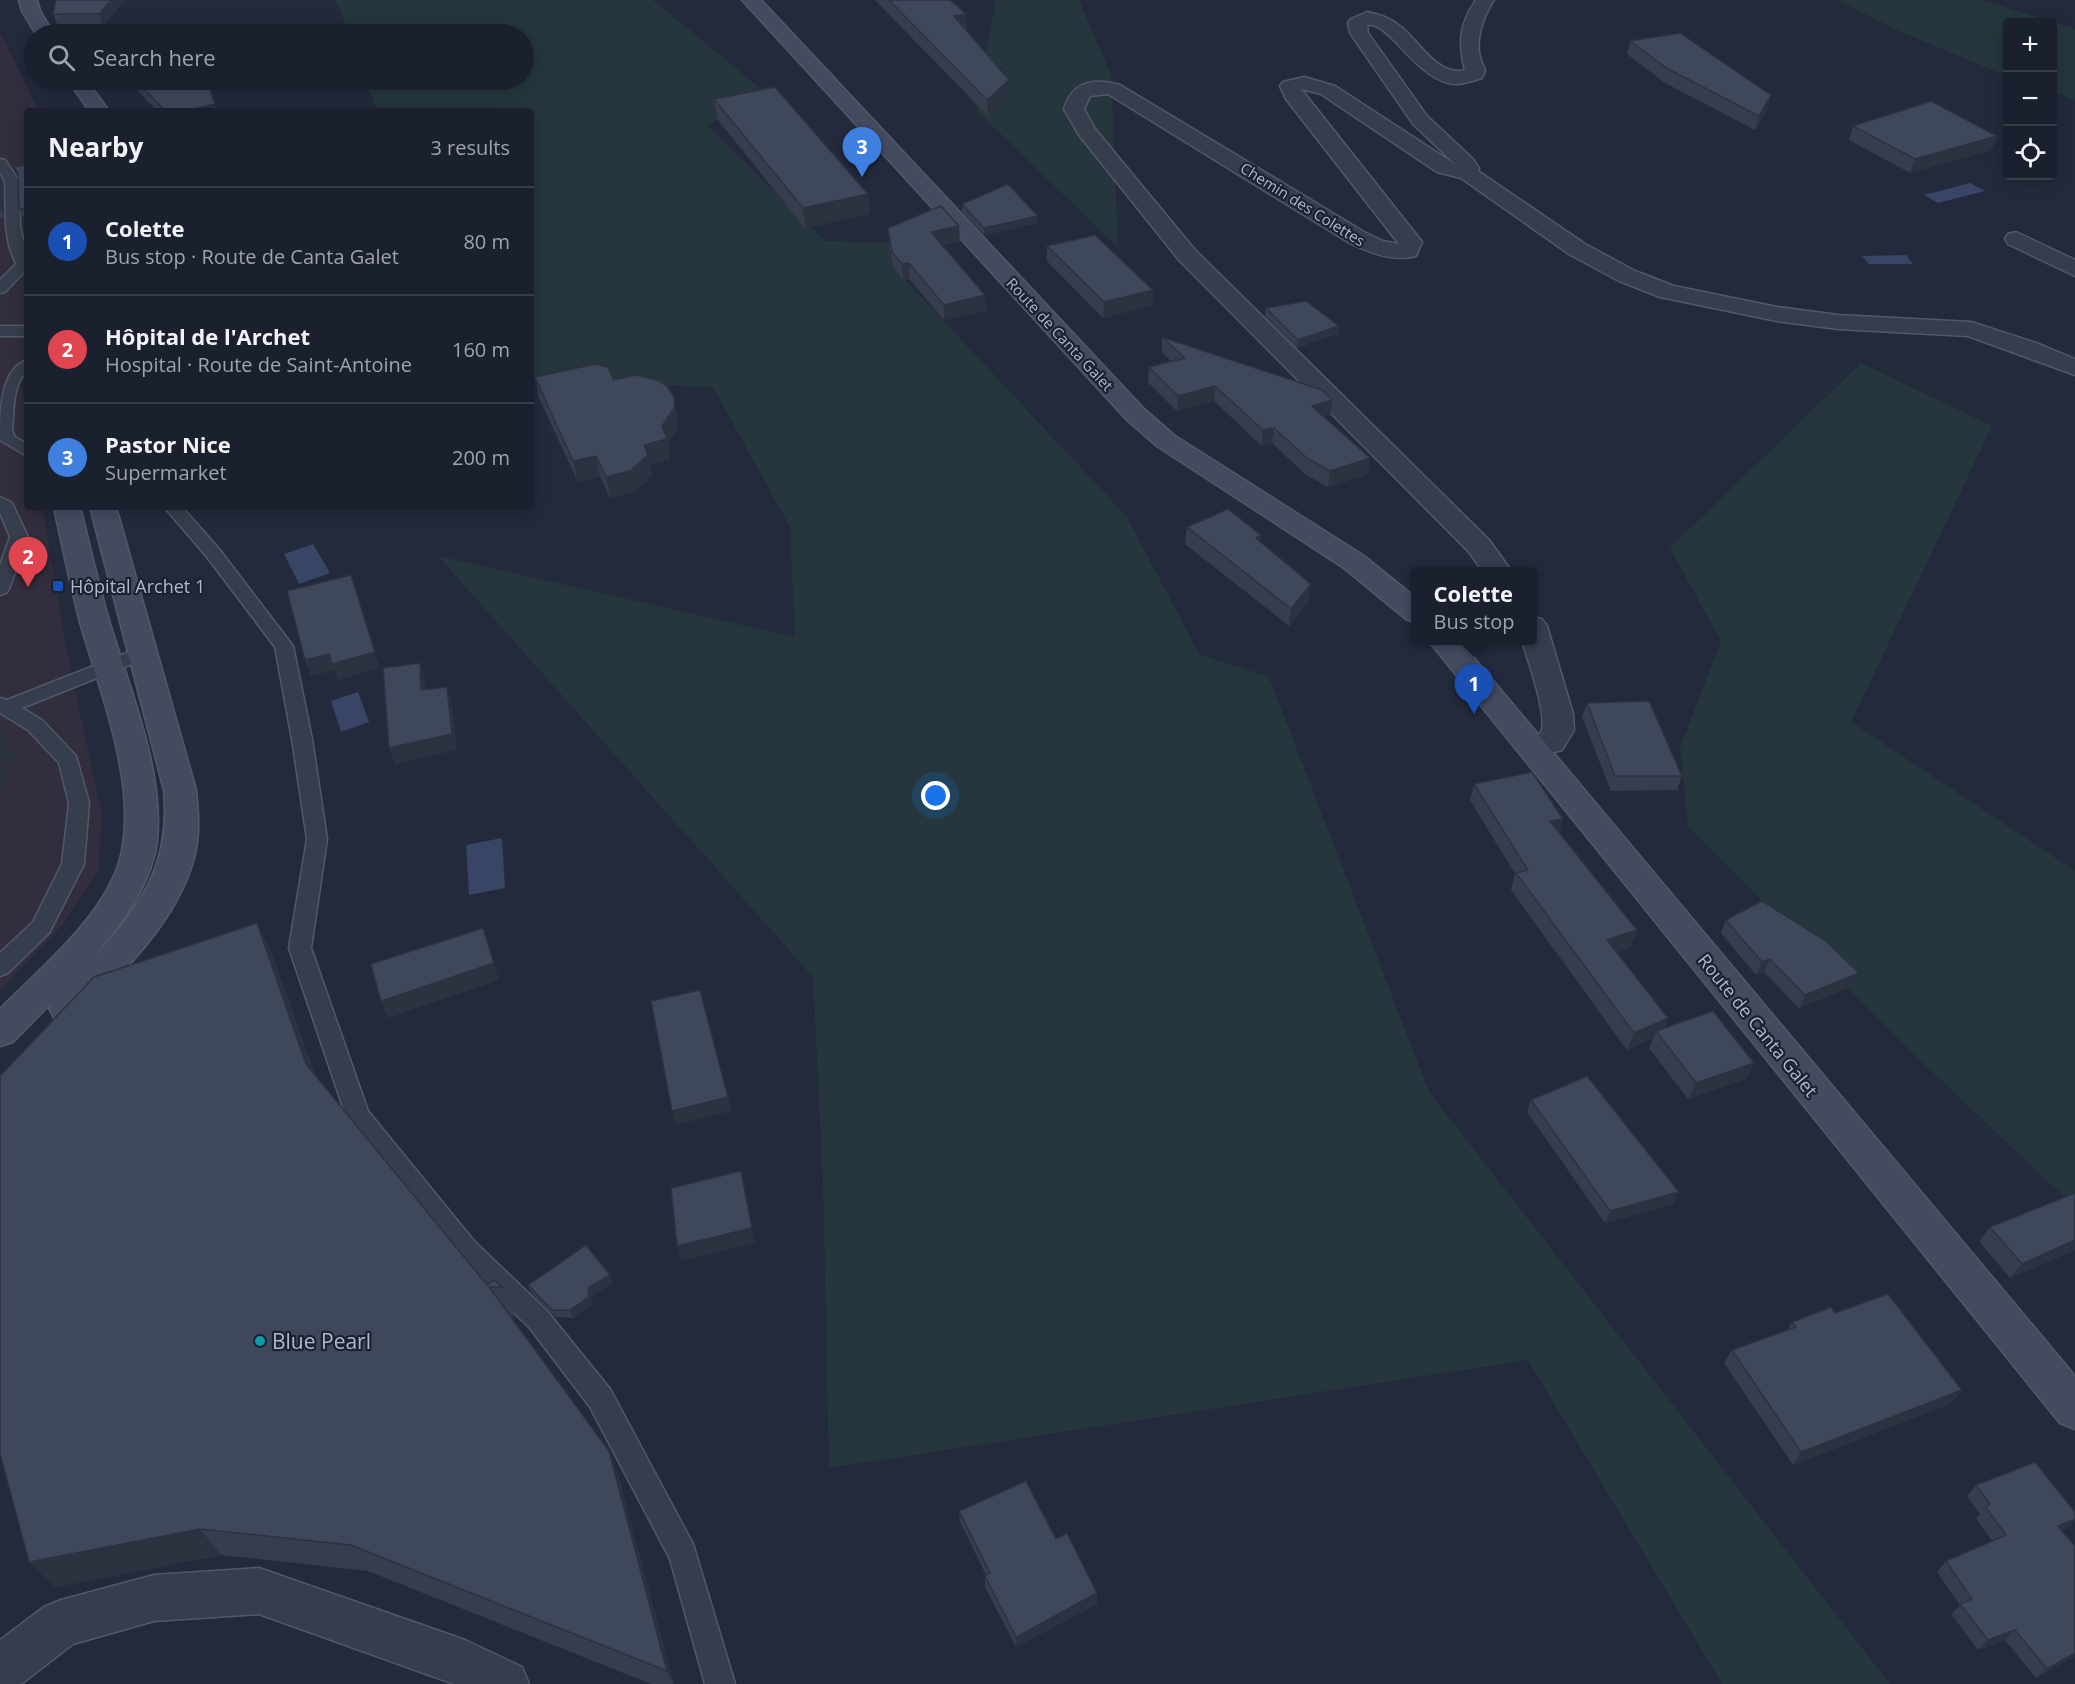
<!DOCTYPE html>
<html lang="en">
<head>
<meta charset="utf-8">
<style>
	body { margin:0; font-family:"Open Sans",sans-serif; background:#232835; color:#f1f3f6 }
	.controls { position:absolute; right:18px; top:18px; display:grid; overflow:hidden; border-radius:6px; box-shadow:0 3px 15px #0003 }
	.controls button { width:54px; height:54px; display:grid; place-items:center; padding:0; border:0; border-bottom:2px solid #383e49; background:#1a202d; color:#f1f3f6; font:30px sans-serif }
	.you { position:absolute; left:936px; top:796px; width:21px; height:21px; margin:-15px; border:4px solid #fff; border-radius:50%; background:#1a73e8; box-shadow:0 0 0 9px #1a73e833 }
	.badge { display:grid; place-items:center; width:39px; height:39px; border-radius:50%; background:#bca0f2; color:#fff; font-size:20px; font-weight:700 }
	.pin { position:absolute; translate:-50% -50px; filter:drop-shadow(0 2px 3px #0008) }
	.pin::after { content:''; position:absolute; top:32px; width:21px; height:18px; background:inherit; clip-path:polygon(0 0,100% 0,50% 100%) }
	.popup { position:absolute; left:1411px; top:567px; width:126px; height:78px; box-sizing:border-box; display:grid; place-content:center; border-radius:6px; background:#1a202d; filter:drop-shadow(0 2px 4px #0005); font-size:20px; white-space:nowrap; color:#9fa3aa }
	.popup b { font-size:22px; color:#f1f3f6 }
	.popup::after { content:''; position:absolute; left:50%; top:100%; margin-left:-12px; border:12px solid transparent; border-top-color:#1a202d }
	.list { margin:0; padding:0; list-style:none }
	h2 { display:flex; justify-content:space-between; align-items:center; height:78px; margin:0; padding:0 24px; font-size:26px }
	h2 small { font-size:20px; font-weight:400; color:#9fa3aa }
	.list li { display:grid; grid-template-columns:39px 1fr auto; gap:18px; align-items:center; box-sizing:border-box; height:108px; padding:0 24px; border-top:2px solid #383e49 }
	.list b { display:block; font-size:22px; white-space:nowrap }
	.list p { margin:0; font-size:20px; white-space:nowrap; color:#9fa3aa }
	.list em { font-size:20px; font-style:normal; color:#9fa3aa }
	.icon { flex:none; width:33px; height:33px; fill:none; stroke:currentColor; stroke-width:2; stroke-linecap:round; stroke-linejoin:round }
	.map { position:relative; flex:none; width:2075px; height:1684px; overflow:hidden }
	.search { position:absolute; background:#1a202d; box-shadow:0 3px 15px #0003; left:24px; top:24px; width:510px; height:66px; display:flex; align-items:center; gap:15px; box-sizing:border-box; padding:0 21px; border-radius:33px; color:#9fa3aa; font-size:22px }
	.panel { position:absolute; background:#1a202d; box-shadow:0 3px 15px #0003; left:24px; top:108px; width:510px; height:402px; border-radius:6px }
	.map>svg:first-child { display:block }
	.medical { fill:#322e3d }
	.green { fill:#25373d }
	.water { fill:#384565 }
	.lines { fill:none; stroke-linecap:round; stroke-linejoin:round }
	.lane-casing { stroke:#525867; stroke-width:3 }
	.street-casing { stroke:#525867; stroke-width:3 }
	.secondary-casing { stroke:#525867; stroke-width:3 }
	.lane { fill:#363d4c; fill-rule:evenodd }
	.street { fill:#363d4c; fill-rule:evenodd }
	.secondary { fill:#444b5f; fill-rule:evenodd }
	.wall { fill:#363e4e }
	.shaded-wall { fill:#2c3240 }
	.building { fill:#3f485b; stroke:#2c3240; stroke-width:1.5 }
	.transit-dot { fill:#1a4fb4; stroke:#1c2231; stroke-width:2 }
	.culture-dot { fill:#0f9aa8; stroke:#1c2231; stroke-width:2 }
	.labels { text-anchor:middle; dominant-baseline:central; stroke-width:4.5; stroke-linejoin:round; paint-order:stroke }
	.far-street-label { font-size:15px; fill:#b2b8c7; stroke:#1c2231 }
	.poi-label { font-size:18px; fill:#b2b8c7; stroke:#1c2231; text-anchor:start }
	.street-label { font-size:18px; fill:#b2b8c7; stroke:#1c2231 }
	.near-poi-label { font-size:21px; fill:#b2b8c7; stroke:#1c2231; text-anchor:start }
</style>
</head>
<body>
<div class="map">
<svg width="2075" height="1684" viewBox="0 0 2075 1684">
	<rect width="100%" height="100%" fill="#232a3c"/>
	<polygon class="medical" points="0,32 39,111 27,111 27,360 21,385 27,420 27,507 42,507 70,667 102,815 98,872 64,923 0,991"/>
	<g class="green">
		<polygon points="336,0 653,0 767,94 707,125 825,241 889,243 893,267 1127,517 1199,654 1269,677 1429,1092 1890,1684 1722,1684 1528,1360 829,1468 823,1182 813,977 438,556 795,637 790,527 713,387 531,380 531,111 377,111 365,80 524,80 524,34 349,34"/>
		<polygon points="996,0 1079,0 1111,75 1118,247 979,113 969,94 1004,70 985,58"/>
		<polygon points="1838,0 1982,0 2075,29 2075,100 2053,92 2052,22 2008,22 2007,76 1897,30"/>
		<polygon points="1861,363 1992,426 1851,722 2075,871 2075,1207 1922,1062 1688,826 1680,748 1721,641 1670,548"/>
	</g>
	<g class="water">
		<polygon points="1970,183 1985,191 1938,203 1924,195"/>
		<polygon points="1906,255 1913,264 1869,264 1862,256"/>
		<polygon points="313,544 330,573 299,584 284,554"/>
		<polygon points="358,692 369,722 341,732 331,701"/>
		<polygon points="502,838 505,888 469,895 466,845"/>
	</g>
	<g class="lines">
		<defs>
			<g id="lane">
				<polygon points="0,159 5,160 19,181 20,226 27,256 27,269 5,292 0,293 0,280 16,264 9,246 6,226 5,181 0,173"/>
				<rect x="0" y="326" width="27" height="10"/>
				<path d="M27,360V372C12,382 14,415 12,431L15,437L27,444V456L0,440C0,413 0,369 27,360Z"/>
				<polygon points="0,497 12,503 28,537 9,589 6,593 0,595 0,565 10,537 0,513"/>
				<polygon points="164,507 182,507 219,549 293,646 312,739 327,839 311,948 368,1111 474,1241 547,1311 610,1389 693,1544 735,1684 705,1684 670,1559 590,1407 529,1327 456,1257 346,1116 289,948 307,839 292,739 275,647 207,557"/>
				<polygon points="142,647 149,649 151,653 149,657 22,708 42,720 76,756 89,803 84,864 49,933 8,973 0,976 0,953 33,922 62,864 69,803 59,763 28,730 0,713 0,698 7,700"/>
			</g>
			<g id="street">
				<path d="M1476,0H1494C1484,15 1475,38 1480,57C1481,62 1484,66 1485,71L1482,78C1475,80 1466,83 1459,84C1419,86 1390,20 1367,25L1368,33L1427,116L1472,158L1479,168L1478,171L1585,244L1635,271L1674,286L1777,307L1838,315L1971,322L2036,343L2075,359V375L1968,336L1838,329L1777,321L1660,297L1619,281L1569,254L1461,178L1437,172L1321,94L1301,89L1422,242L1416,256C1393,262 1369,253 1348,242L1108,94L1090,96L1084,109L1095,129L1195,250L1489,540L1512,572H1483L1469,552L1179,260L1079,135L1064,109C1073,81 1093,78 1120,85L1364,232L1383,241L1399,244L1286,99L1280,86L1283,82L1304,77L1335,86L1456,165L1413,124L1350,33L1348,23L1351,19L1367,12C1380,15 1391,18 1401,27C1420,42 1438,77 1465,70C1458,43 1459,25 1476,0Z"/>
				<polygon points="2016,232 2075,260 2075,276 2008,244 2005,239 2008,234"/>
				<path d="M1532,617L1542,619L1547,626L1573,714L1574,730L1562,750L1532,758L1521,755L1516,747L1521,739L1540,734C1550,719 1527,659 1522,640H1532Z"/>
				<polygon points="259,1568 465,1640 522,1667 529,1684 454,1684 259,1614 154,1621 73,1644 21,1684 0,1684 0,1640 44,1607 61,1600 154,1575"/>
			</g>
			<g id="secondary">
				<polygon points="19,0 37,0 40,11 54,34 36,34 22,11"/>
				<polygon points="742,0 761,0 1144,409 1175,436 1364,556 1416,598 1416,622 1406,619 1344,568 1157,446 1126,419"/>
				<polygon points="68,80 86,80 109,111 89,111"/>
				<path d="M54,507H80C90,547 99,587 111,627C131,692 164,772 157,841C152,885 119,927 91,960C141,907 171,865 164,790L90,507H116L196,790C198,811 200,833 195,854C182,908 142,952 105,991C98,999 90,1011 80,1017C72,1023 63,1021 54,1018L49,1008L52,1002L13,1042L0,1046V1009C40,969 99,920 118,866C142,793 100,693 80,622C70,584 62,545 54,507Z"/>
				<polygon points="1428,640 1459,640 2075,1376 2075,1429 2060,1423"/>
			</g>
		</defs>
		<use href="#lane" class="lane-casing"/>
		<use href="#street" class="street-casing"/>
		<use href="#secondary" class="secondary-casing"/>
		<use href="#lane" class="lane"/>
		<use href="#street" class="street"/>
		<use href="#secondary" class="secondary"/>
	</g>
	<g class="wall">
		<polygon points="125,0 103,26 58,26 53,14"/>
		<polygon points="875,0 950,0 966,30 1009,80 1009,96 988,116"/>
		<polygon points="1630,41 1767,109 1755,130 1665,83 1627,54"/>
		<polygon points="135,80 207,80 217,111 157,111 139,92"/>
		<polygon points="714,99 868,194 869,214 805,228 717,119"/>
		<polygon points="1853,126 1997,136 1992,150 1910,173 1849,140"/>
		<polygon points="27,165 27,216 22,216 19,209 18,176 14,167"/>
		<polygon points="0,175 3,182 4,217 0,218"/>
		<polygon points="962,204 1038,223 984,235 962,212"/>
		<polygon points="888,228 960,241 942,245 985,295 986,311 944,320 909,279 903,280 893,267 889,243"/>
		<polygon points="1047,246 1153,290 1152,305 1103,318 1047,261"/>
		<polygon points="1266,308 1338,334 1297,348 1265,316"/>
		<polygon points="1162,337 1330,415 1324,417 1368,474 1328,487 1305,474 1272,443 1262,446 1214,401 1177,411 1148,382 1149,367 1171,361 1162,352"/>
		<polygon points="535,377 614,380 678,417 678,428 668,443 670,460 650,465 652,476 634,492 610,498 600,476 578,482 539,398"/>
		<polygon points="1187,527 1260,542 1309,601 1289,626 1185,544"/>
		<polygon points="1587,703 1682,776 1677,790 1611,791 1582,717"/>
		<polygon points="1474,784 1563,819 1559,832 1637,930 1631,947 1617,952 1668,1018 1664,1029 1754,1063 1746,1079 1688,1099 1649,1048 1653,1038 1627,1050 1511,890 1515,874 1470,800"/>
		<polygon points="1726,920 1859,973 1853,986 1799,1008 1764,972 1756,975 1721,933"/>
		<polygon points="257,923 272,954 314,1073 487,1285 502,1287 515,1316 510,1316 609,1451 619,1479 674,1684 651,1684 368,1571 221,1555 55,1587 29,1562"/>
		<polygon points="1531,1100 1674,1204 1605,1223 1527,1112"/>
		<polygon points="1990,1227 2075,1250 2010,1278 1979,1241"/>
		<polygon points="610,1275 613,1283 591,1296 592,1305 573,1318 555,1317 531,1292 528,1285"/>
		<polygon points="1835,1313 1952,1403 1793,1465 1724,1363 1732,1350 1787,1330 1792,1322"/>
		<polygon points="1976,1485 2068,1528 2061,1531 2075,1546 2075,1656 2036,1678 2005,1640 1978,1650 1951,1614 1960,1605 1937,1572 1946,1561 1992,1541 1976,1518 1980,1514 1967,1496"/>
		<polygon points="959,1511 1056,1539 1097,1604 1016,1647 985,1587 985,1576 986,1575 960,1522"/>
	</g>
	<g class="shaded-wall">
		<polygon points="111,0 125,0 103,26 99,14"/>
		<polygon points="966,14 967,30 955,32 954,16"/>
		<polygon points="1009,80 1009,96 988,116 987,100"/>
		<polygon points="1771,95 1767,109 1755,130 1759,116"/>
		<polygon points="215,104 217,111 186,111"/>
		<polygon points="1997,136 1992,150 1910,173 1915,159"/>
		<polygon points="0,175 3,182 4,217 0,209"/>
		<polygon points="868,194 869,214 805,228 803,208"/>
		<polygon points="1038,216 1038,223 984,235 984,228"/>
		<polygon points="959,226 960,241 932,247 931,232"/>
		<polygon points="909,263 909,279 903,280 902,264"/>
		<polygon points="1153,290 1152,305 1103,318 1104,302"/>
		<polygon points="985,295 986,311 944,320 944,305"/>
		<polygon points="1339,326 1338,334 1297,348 1298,340"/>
		<polygon points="1215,386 1214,401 1177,411 1178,396"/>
		<polygon points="674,397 678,417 678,428 668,443 670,460 650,465 652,476 634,492 610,498 606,477 644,445 662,426"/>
		<polygon points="1332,400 1330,415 1310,421 1312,406"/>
		<polygon points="1274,428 1272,443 1262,446 1263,430"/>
		<polygon points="596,456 600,476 578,482 573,461"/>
		<polygon points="1370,458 1368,474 1328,487 1330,471"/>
		<polygon points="1261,535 1259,551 1256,538"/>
		<polygon points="351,575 380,668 338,680 335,670 311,676 305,660"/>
		<polygon points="1311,584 1309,601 1289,626 1291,609"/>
		<polygon points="420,663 425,679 427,707 421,690"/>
		<polygon points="447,687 452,703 457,750 395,764 389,748"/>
		<polygon points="0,727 16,755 0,800"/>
		<polygon points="1563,819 1558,836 1550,821"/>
		<polygon points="257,923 272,954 321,1095 306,1064"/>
		<polygon points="483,928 499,980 388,1018 381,1001"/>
		<polygon points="1637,930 1631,947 1601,957 1607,940"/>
		<polygon points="1770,959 1764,972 1756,975 1762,962"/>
		<polygon points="1859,973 1853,986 1799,1008 1805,995"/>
		<polygon points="1668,1018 1661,1034 1656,1031 1653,1038 1627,1050 1634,1033"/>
		<polygon points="1754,1063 1746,1079 1688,1099 1696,1083"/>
		<polygon points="728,1097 731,1111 676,1125 672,1111"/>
		<polygon points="741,1171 755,1243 681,1261 677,1246"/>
		<polygon points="1679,1192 1674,1204 1605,1223 1610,1211"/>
		<polygon points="2075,1240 2075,1250 2010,1278 2022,1264"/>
		<polygon points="610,1275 613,1283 591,1296 592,1305 573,1318 570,1310 588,1288"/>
		<polygon points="1962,1390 1952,1403 1793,1465 1801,1452"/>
		<polygon points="609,1451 619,1479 674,1684 673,1684 667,1671"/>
		<polygon points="2075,1519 2075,1521 2068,1528 2047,1537 2058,1526"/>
		<polygon points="200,1529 221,1555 55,1587 29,1562"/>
		<polygon points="1097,1593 1097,1604 1016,1647 1016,1637"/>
		<polygon points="2015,1630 2005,1640 1978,1650 1988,1640"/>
		<polygon points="2075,1653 2075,1656 2036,1678 2047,1669"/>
	</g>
	<g class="building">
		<polygon points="56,0 111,0 99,14 53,14"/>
		<polygon points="889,0 950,0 966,14 954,16 1009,80 987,100"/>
		<polygon points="1680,33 1771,95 1759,116 1668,69 1630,41"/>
		<polygon points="136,80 207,80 215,104 186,111 165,111"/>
		<polygon points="775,87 868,194 803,208 714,99"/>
		<polygon points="1931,101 1997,136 1915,159 1853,126"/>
		<polygon points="27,165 27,208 19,209 18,173 14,167"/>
		<polygon points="1008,184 1038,216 984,228 962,204"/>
		<polygon points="941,206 959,226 931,232 985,295 944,305 909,263 902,264 892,252 888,228"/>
		<polygon points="1095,235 1153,290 1104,302 1047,246"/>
		<polygon points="1306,301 1339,326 1298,340 1266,308"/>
		<polygon points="1162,337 1322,390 1332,400 1312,406 1370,458 1330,471 1307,458 1274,428 1263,430 1215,386 1178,396 1149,367 1185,358"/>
		<polygon points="595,364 608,367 614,380 636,375 657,380 667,386 674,397 675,407 662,426 667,439 644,445 648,455 630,471 606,477 596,456 573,461 535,377"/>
		<polygon points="1228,509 1261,535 1256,538 1311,584 1291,609 1187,527"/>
		<polygon points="351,575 375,652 332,664 329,654 305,660 287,591"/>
		<polygon points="420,663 421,690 447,687 452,734 389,748 383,668"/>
		<polygon points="1649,701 1682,776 1615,776 1587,703"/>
		<polygon points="1532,772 1563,819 1550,821 1637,930 1607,940 1668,1018 1634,1033 1516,873 1528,870 1474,784"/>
		<polygon points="1762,901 1826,941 1859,973 1805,995 1770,959 1762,962 1726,920"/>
		<polygon points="257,923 306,1064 487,1285 494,1280 502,1287 489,1287 609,1451 667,1671 351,1545 200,1529 29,1562 0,1454 0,1076 94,977"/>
		<polygon points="483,928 494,963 381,1001 371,964"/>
		<polygon points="700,990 728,1097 672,1111 651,1001"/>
		<polygon points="1713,1011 1754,1063 1696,1083 1656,1031"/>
		<polygon points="1587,1076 1679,1192 1610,1211 1531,1100"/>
		<polygon points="741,1171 752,1228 677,1246 671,1188"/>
		<polygon points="2075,1193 2075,1240 2022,1264 1990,1227"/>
		<polygon points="586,1245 610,1275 588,1288 589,1297 570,1310 552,1310 528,1285"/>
		<polygon points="1888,1294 1962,1390 1801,1452 1732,1350 1796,1327 1792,1322 1831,1307 1835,1313"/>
		<polygon points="2035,1462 2075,1512 2075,1519 2058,1526 2075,1546 2075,1653 2047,1669 2015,1630 1988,1640 1960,1604 1972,1599 1946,1561 2006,1535 1986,1508 1990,1504 1976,1485"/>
		<polygon points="1026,1481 1056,1539 1067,1533 1097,1593 1016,1637 985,1576 990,1573 959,1511"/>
	</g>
	<rect class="transit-dot" x="52" y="580" width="12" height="12" rx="3"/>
	<circle class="culture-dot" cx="260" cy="1341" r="6"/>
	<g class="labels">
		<g class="far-street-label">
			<text transform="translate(1303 204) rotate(32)">Chemin des Colettes</text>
			<text transform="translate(1060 334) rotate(47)">Route de Canta Galet</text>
		</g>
		<g class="poi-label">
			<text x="70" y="586">Hôpital Archet 1</text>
		</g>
		<g class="street-label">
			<text transform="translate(1758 1025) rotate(51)">Route de Canta Galet</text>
		</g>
		<g class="near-poi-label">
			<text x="272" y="1341">Blue Pearl</text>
		</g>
	</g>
</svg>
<div class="controls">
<button>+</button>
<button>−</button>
<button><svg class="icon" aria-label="locate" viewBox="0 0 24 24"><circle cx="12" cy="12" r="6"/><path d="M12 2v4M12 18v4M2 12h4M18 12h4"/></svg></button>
</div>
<div class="you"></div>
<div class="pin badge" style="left:1474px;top:714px;background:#1a4fb4">1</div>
<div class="popup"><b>Colette</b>Bus stop</div>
<div class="pin badge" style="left:28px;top:587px;background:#e0444e">2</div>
<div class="pin badge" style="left:862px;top:177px;background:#3f7fe0">3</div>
<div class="search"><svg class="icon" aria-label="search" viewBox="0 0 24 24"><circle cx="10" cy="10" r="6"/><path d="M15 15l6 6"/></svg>Search here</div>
<section class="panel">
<h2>Nearby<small>3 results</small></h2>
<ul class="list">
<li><span class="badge" style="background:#1a4fb4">1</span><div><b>Colette</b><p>Bus stop · Route de Canta Galet</p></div><em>80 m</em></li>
<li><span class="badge" style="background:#e0444e">2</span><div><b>Hôpital de l'Archet</b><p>Hospital · Route de Saint-Antoine</p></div><em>160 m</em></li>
<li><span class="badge" style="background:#3f7fe0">3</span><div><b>Pastor Nice</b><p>Supermarket</p></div><em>200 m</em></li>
</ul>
</section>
</div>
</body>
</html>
